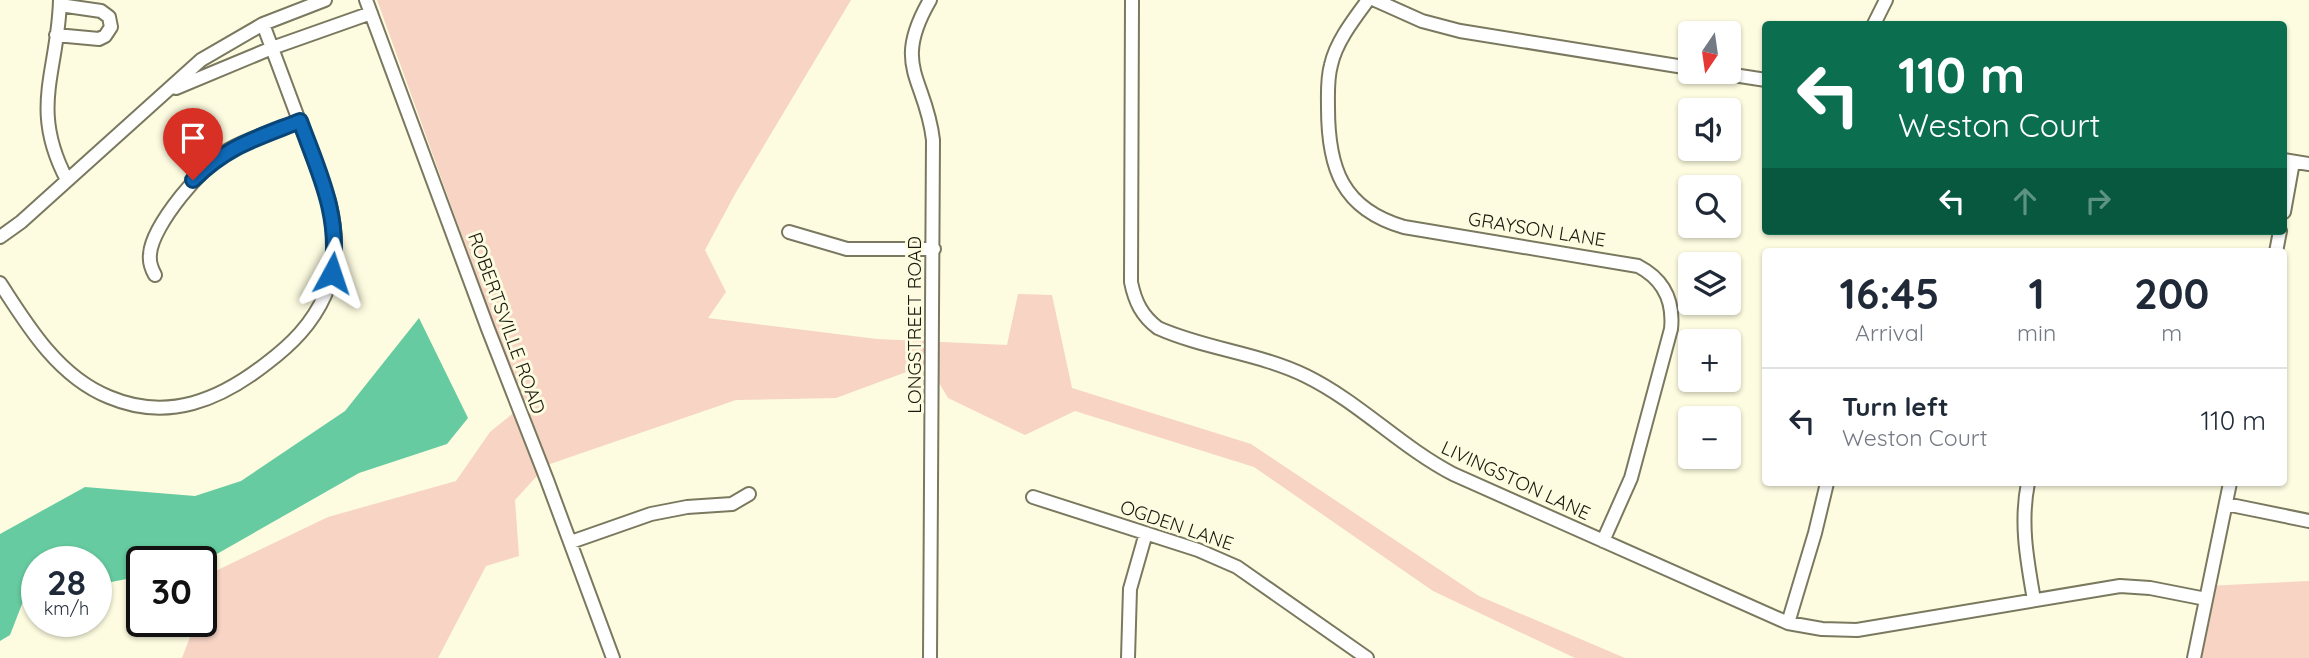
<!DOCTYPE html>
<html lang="en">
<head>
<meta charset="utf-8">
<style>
	:root { --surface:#fff; --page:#f2f2f3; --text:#1f2937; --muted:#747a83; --line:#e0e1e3 }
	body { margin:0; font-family:Quicksand,sans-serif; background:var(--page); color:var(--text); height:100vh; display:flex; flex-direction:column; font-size:26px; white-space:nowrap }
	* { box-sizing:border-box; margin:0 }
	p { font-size:23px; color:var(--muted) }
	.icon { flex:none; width:38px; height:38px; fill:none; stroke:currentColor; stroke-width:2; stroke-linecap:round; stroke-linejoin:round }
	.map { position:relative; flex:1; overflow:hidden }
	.panel { position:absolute; left:1762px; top:248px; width:525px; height:238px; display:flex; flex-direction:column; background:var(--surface); border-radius:7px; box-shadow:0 2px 5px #0004 }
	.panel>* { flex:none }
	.banner { position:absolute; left:1762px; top:21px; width:525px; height:214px; border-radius:7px; box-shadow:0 2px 5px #0004; background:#0b6e4f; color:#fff; overflow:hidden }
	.needle { width:46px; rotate:193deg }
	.fabs { position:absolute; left:1678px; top:21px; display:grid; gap:14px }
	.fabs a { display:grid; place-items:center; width:63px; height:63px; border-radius:7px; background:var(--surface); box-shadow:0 2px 5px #0004; font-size:35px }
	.speed { position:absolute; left:21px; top:546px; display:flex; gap:14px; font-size:35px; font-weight:700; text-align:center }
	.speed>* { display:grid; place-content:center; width:91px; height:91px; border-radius:50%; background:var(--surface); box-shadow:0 2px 5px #0004; line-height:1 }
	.speed small { font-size:18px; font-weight:400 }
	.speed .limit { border:4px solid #111; border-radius:10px; background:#fff; color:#111 }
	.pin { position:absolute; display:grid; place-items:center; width:60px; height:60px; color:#fff; margin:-72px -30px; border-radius:50% 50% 50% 0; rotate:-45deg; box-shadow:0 0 7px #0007 }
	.pin .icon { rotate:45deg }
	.me { position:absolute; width:77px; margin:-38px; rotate:5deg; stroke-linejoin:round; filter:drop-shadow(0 0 5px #0008) }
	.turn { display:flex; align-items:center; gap:24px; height:147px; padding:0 21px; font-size:32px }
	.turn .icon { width:91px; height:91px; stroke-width:2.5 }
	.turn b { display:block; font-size:49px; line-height:60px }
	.lanes { display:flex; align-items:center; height:66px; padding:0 21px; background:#0003; justify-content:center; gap:35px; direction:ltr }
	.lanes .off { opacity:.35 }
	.eta { display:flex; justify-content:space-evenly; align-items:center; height:119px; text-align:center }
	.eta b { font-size:42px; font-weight:700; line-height:49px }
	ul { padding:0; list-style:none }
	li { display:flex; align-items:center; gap:21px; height:105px; padding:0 21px; border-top:2px solid var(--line) }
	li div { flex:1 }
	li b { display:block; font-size:26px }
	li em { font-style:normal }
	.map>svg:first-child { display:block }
	.green { fill:#f7d4c4 }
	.water { fill:#66cba0 }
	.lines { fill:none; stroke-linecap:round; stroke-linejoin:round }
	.minor-casing { stroke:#7a7960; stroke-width:16 }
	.minor { stroke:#fff; stroke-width:12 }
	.route-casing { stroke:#094577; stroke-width:18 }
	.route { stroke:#0e6ab7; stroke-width:12 }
	.labels { text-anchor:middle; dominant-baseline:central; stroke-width:6; stroke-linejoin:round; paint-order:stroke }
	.street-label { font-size:19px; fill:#19190f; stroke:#fdfce0 }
</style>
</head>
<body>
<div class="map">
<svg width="2309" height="658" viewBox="0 0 2309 658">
	<rect width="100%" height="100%" fill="#fdfce0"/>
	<path class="green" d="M377,0h474l-116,194 -30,56 21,42 -18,26 169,21 130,6 11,-51 34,1 20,93 179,56 228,152 146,62h-50l-142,-67 -179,-124 -179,-56 -50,24 -77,-37 -20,-34 -92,34 -100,2 -189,65 -32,35 4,56 -33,10 -48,92h-256l10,-26 -46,-11h55v-43l127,-61 128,-36 34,-49 33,-27z
		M2309,581v77h-119l16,-72z"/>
	<path class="water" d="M419,318l49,100 -21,26 -88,29 -158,90 -59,-1v14l-46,9v-23h-59v35l-13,2 -14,36 -10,6v-107l85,-47 110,9 46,-15 104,-70z"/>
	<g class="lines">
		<defs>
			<path id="minor" d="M60,0c-2,73 -31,108 7,180
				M366,0l122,329 59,151 66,178
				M930,0c-39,67 -4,78 3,140l-3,518
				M1132,0l-1,282c4,20 11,34 27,46 47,21 101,25 148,48 53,26 95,71 147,98l335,149 34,6 35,1 263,-44 30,2 56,11
				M1368,0c-14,19 -32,42 -37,65 -4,14 -3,29 -3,43 0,60 14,101 76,119l234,39c25,13 36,34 33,63l-40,149 -28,63
				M1375,0l47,21 38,10 230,37
				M1874,24l12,-24
				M56,35l43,4 6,-3 6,-9 -2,-10 -8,-6 -41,-6
				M1714,72l52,8
				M176,88l96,-40 99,-35
				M2284,160l25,4
				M2284,212l9,-50
				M789,232l58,17h87
				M0,237l21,-15 180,-162 62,-36 62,-24
				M2276,252l4,-21
				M155,275c-4,-7 -6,-13 -5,-21 2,-29 54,-90 80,-105 22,-12 47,-19 70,-28
				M0,283c28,44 59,94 109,114 59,25 111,3 158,-34 25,-19 45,-39 58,-68 13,-30 12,-63 4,-94l-66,-177
				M2028,483c-8,40 -1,77 6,117
				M1033,497l165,53 39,17 130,91
				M2226,504l83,17
				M571,542l80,-28 36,-7 45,-3 17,-10
				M1788,623l27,-90 12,-50
				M1128,658l2,-69 16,-56
				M2194,658l36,-175"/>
		</defs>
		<use href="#minor" class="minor-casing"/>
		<use href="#minor" class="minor"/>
	</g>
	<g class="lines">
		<defs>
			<path id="route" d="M193,180c34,-34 64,-42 107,-59 19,52 41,95 32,152"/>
		</defs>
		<use href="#route" class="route-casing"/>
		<use href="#route" class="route"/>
	</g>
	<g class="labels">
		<g class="street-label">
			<text transform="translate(1537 229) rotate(9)">GRAYSON LANE</text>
			<text transform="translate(507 323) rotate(70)">ROBERTSVILLE ROAD</text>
			<text transform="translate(914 325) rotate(-90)">LONGSTREET ROAD</text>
			<text transform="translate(1516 480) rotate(25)">LIVINGSTON LANE</text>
			<text transform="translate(1177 525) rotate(19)">OGDEN LANE</text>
		</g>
	</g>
</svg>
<div class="fabs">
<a><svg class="needle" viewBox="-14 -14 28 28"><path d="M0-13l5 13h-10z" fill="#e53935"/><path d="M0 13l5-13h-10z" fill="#747a83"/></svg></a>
<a><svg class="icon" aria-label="sound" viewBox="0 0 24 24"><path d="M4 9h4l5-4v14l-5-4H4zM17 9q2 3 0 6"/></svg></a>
<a><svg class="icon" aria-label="search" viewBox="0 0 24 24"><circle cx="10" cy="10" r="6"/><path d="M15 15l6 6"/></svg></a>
<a><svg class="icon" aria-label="layers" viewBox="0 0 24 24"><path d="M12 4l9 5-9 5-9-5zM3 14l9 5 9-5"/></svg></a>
<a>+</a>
<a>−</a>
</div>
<div class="speed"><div>28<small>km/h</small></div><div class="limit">30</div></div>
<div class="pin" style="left:193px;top:180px;background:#d93025"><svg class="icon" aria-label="arrive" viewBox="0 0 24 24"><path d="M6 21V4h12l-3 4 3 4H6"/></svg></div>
<svg class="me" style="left:332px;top:273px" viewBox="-20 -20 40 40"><path d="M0-17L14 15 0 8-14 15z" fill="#0e6ab7" stroke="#fff" stroke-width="4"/></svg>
<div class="banner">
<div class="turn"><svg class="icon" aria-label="left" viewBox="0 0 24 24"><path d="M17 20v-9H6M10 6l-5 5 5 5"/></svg><div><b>110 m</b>Weston Court</div></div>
<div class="lanes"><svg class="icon" aria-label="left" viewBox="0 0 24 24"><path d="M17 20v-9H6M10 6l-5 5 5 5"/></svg><svg class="icon off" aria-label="ahead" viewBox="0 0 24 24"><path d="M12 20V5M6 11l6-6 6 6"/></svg><svg class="icon off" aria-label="right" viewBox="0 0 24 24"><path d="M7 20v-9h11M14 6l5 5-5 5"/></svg></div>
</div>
<section class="panel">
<div class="eta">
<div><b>16:45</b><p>Arrival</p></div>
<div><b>1</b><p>min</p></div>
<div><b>200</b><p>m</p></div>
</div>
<ul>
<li><svg class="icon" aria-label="left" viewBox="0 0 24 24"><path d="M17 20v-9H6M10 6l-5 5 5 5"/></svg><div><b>Turn left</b><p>Weston Court</p></div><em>110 m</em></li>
</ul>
</section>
</div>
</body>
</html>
